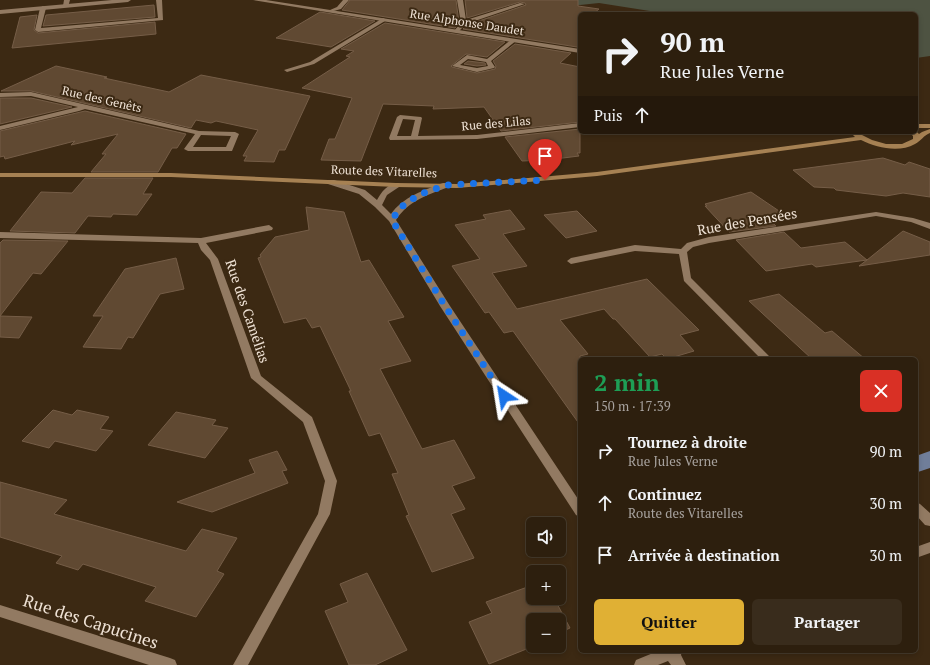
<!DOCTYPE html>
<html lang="fr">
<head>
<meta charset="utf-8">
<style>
	:root { --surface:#2d1f0e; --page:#392c1c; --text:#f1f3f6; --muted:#a7a29e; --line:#483d2e; --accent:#e0b034 }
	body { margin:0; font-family:"PT Serif",serif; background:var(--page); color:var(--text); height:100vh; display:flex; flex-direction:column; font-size:15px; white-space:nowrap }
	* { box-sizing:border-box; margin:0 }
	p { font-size:13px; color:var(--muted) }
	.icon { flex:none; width:22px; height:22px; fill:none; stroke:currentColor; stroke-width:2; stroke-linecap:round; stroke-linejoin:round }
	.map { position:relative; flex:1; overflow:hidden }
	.sheet { position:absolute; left:578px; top:357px; width:340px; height:296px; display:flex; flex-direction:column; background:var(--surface); border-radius:6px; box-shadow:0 2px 6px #0003,0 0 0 1px var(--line) }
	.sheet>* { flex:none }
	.banner { position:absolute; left:578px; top:12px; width:340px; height:122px; border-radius:6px; box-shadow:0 2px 6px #0003,0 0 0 1px var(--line); background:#2d1f0e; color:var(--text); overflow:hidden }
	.controls { position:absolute; left:526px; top:517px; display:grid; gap:8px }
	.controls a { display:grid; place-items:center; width:40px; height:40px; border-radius:6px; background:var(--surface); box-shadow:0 2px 6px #0003,0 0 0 1px var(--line); font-size:20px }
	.pin { position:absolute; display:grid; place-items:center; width:34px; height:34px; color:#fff; margin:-41px -17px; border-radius:50% 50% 50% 0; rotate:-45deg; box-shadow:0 0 4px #0007 }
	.pin .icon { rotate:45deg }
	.me { position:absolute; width:44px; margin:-22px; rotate:327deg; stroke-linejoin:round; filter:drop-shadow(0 0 3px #0008) }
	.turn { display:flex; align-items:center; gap:14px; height:84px; padding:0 16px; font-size:18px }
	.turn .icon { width:52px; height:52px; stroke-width:2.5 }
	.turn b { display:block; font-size:28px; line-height:34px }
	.then { display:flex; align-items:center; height:38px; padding:0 16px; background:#0003; gap:8px; font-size:15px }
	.round { display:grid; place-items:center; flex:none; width:42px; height:42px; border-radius:6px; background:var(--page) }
	.headline { display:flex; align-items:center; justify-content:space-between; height:68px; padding:0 16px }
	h1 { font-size:24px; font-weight:800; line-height:30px; color:#1e9e55 }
	.action { display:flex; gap:8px; margin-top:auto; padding:8px 16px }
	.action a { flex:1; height:46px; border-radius:6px; background:var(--accent); color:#111; font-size:16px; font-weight:800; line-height:46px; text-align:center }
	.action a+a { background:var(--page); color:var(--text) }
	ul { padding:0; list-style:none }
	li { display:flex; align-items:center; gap:12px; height:52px; padding:0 16px }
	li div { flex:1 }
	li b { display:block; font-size:15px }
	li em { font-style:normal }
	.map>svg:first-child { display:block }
	.green { fill:#4e5342 }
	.water { fill:#707e9a }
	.building { fill:#604932; stroke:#755d47 }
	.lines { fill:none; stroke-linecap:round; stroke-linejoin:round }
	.minor { fill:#927a62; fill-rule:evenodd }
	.tertiary { fill:#927a62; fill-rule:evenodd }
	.secondary { fill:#a68153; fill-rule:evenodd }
	.route { stroke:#1a73e8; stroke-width:7; stroke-dasharray:0 12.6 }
	.labels { text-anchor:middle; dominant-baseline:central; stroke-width:4; stroke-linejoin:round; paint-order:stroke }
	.far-street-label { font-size:12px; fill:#efe2d5; stroke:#3c2913 }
	.street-label { font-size:14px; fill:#efe2d5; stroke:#3c2913 }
	.near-street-label { font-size:17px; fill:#efe2d5; stroke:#3c2913 }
</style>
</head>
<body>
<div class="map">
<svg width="930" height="665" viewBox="0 0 930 665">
	<rect width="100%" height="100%" fill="#3c2913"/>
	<path class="green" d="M517,0h413v56l-14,2v-44h-247l-70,-11 -19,2 -51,-2z"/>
	<path class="water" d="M930,451v17l-12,4 -2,-2v-14z"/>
	<path class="building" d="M350,0h106l3,23 -4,5 -113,-18z
		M465,0h113v6l21,3 -6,5h-13v30l-3,3 -114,-18 4,-4 59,-20 -1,-2 -5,-1 -53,16z
		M154,5l1,12 -112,9 3,-11z
		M320,12l55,9 -44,26 -55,-9z
		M37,15l-3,15 4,3 117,-11 1,12 -144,14 8,-31z
		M385,23l120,19 -18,15 -21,-3 -15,12 1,1 25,6 18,-4 1,-3 -3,-5 22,-17 56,9 -11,10 20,4v55l-79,9 -17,-24 -51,2 1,-3 -51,-2 -22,57 -40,-1 8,-21h6l17,-41 -50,-10 48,-31 -4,-1 8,-5 -13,-2z
		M468,61l17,2 1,2 -9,1 -13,-2z
		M56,66l51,11 -3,1 65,14 32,-17 109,21 -25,54h-6l-5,12 -30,-1 3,-5h-4l15,-26 -42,-9 -5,2 -15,-3 -5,8 -160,-37h-30z
		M31,98l41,9 -72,17v-26z
		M85,111l101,23 -9,14h-5l-14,24h-67l15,-18h-4l16,-20 -47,11 4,-4 -70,18 -1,-3 -4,1v-26z
		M580,129v24h-3l2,3 -32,4 -25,1 -17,-24z
		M883,158l22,7 4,-3 21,7v28l-27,-4 -17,3 -50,-6 -2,-2 -20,-1 -21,-17z
		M85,178h68l-10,16h9l-15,21 -24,-1 -2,3 -23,-1 -13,17 -65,-2 31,-39 31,1z
		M751,192l31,21 -16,4 10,9 -47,6 -24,-26h2l-2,-2z
		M306,207l38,5 17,50 8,-2 35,57 -16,4 23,40 -31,8 42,80 32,-9 21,38 -23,8 13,23 -14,5 23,44 -42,14 -26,-56 3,-1 -17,-41 6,-1 -18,-40 -11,3 -20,-45h2l-31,-65 -8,2 -6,-10 -22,5 -26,-65 3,-1 -1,-2 15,-18 34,-7z
		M510,210l15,19 -22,5 24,32 -35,7 25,36 130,-30 52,51 -19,5 14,16 -27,8 -5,-5 -12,3 -35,-38h-2l-9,-10 -44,11 28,34 -8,2v69l-67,-94 -9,2 -15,-21 -4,1 -33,-47 28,-7 -25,-34 31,-6 -3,-4z
		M577,211l20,20 -31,7 -22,-23z
		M903,231l27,11v13l-71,11 8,-6 -51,7 -4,-3 -46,7 -30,-31 48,-8 17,16 44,-6 22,18z
		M3,240l65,1 -27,33 -8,-1 -33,43 32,1 -13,21 -19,-1v-94z
		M176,258l8,31 -24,5 -27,44 -5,-1 -7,12 -38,-2 20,-31h-10l32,-47z
		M779,294l46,39 7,-2 33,28h-53l-63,-58z
		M53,410l19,5 5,-5 32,7 -9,12 13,2 -17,20 -41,-10 -6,7 -27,-7z
		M176,412l40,8 -4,5 16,3 -23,30 -57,-13z
		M277,451l10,19 -5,1 6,12 -76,29 -35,-10 78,-29 -6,-13z
		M0,482l67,18 -13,14 132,37 16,-22 35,9 -20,33 7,3 -28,43 -51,-16 11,-14 -73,-23 -5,6 -22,-7 6,-7 -62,-19z
		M367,573l40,77 -32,15h-26l-24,-54 23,-9 -8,-18z
		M533,585v13h21l16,30 -11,5v-13h-26v23l-6,2 2,3 -40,16 -20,-42 23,-9 -6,-11z"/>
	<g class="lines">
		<path class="minor" d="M64,0h6l-2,7 -5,-1z
			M156,0h6l1,20 -125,12 -3,-2 5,-22 3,-2 3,2 -5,20 117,-10z
			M343,0h6l-8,9 -11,3v-2l7,-3z
			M457,0h6l3,20 54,-17 5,1 -59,20 -9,9 -3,-2 7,-8z
			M383,18l2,1v2l-71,43 -27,8 -3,-2 26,-8z
			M512,39l5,1 -26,21 4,6 -1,1 -17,4 -25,-6 15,-11 20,4zM468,59l18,3 2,4 -11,2 -17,-3z
			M31,92l168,39 36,1 4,2 -7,17h-44l-4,-2 11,-15 -110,-25 -6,2 -79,19v-4l78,-19 -47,-11 -31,1v-4zM201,135l30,1 -5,11h-33z
			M400,115l21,2 1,1 -4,18 59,-1 103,-12v4l-103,12 -87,1 -1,-2 8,-21zM403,119l12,1 -4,16h-14z
			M328,180h6l31,10 12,10c4,-8 12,-18 22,-17v4l-12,8 -5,10 9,9c12,-17 33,-24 52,-31h6v4c-20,7 -41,14 -53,33l54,86 130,196v15l-4,-2 -136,-209 -51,-85 -14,-14 -16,-13 -31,-10z
			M876,212l37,6 17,5v6l-19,-7 -35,-6 -167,27 -16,4 -6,5 4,26 81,81h-11l-77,-78 -5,-27 -44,-3 -64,13 -4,-3 4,-3 64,-13 46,4 6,-6 22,-6z
			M269,225l4,3 -1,2 -66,13 12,16 43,117 51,41 25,64 -7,33 -82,151h-15l85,-151 7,-33 -22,-59 -52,-44 -41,-118 -9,-10 -3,-7 -198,-5v-6l201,6z
			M916,502l4,2 10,9v13l-5,-1 -9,-10z
			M930,542v11l-14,5v-11z
			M0,605l170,53 5,2 2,5h-28l-149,-48z
			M658,651h24l-1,4 5,10h-15l-3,-4 -10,4h-24l2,-5z"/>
		<path class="tertiary" d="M112,0h19l-3,2 -128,12v-4z
			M253,0h13l314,49v4z"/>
		<path class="secondary" d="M916,124h14v4h-14z
			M930,129v4c-6,2 -9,8 -15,11 -16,9 -38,4 -54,-4l-264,36 -140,12 -61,-1 -225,-10h-171v-4h171l225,10 61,1 140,-12 258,-35 -3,-3 4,-2 16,8 14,4h16l11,-5v-3l-4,-4 7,-1 3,3 3,-2z"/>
	</g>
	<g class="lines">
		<path class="route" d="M504,396l-59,-90 -53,-86 8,-12 11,-8 10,-6 25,-9 99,-5"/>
	</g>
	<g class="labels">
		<g class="far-street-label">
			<text transform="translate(467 22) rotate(9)">Rue Alphonse Daudet</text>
			<text transform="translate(102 99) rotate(13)">Rue des Genêts</text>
			<text transform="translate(496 123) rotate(-5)">Rue des Lilas</text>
			<text transform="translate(384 171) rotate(2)">Route des Vitarelles</text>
		</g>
		<g class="street-label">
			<text transform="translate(747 221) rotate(-10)">Rue des Pensées</text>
			<text transform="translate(248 311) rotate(71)">Rue des Camélias</text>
		</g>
		<g class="near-street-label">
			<text transform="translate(91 621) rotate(18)">Rue des Capucines</text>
		</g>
	</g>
</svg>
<div class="controls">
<a><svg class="icon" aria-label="sound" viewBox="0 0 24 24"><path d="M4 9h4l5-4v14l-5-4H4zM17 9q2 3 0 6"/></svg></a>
<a>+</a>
<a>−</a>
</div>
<div class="pin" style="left:545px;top:180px;background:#d93025"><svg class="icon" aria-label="arrive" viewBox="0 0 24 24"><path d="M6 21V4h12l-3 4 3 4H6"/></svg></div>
<svg class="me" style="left:504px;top:396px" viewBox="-20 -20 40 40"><path d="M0-17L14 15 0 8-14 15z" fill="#1a73e8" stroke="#fff" stroke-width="4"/></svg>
<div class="banner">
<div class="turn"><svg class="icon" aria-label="right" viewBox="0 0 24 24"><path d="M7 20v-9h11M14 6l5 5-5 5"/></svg><div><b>90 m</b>Rue Jules Verne</div></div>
<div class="then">Puis<svg class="icon" aria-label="ahead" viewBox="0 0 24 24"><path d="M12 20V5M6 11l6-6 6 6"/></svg></div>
</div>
<section class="sheet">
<div class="headline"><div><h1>2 min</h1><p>150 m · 17:39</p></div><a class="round" style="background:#d93025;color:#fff"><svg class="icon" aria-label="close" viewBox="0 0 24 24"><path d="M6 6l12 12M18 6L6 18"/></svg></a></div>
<ul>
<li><svg class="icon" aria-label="right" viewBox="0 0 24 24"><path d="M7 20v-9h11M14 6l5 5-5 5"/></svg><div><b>Tournez à droite</b><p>Rue Jules Verne</p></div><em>90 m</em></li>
<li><svg class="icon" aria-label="ahead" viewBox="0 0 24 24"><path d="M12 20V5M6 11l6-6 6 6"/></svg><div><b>Continuez</b><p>Route des Vitarelles</p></div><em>30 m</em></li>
<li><svg class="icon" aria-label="arrive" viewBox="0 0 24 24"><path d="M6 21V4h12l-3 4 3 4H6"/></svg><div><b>Arrivée à destination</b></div><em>30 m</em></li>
</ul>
<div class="action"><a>Quitter</a><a>Partager</a></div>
</section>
</div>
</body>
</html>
